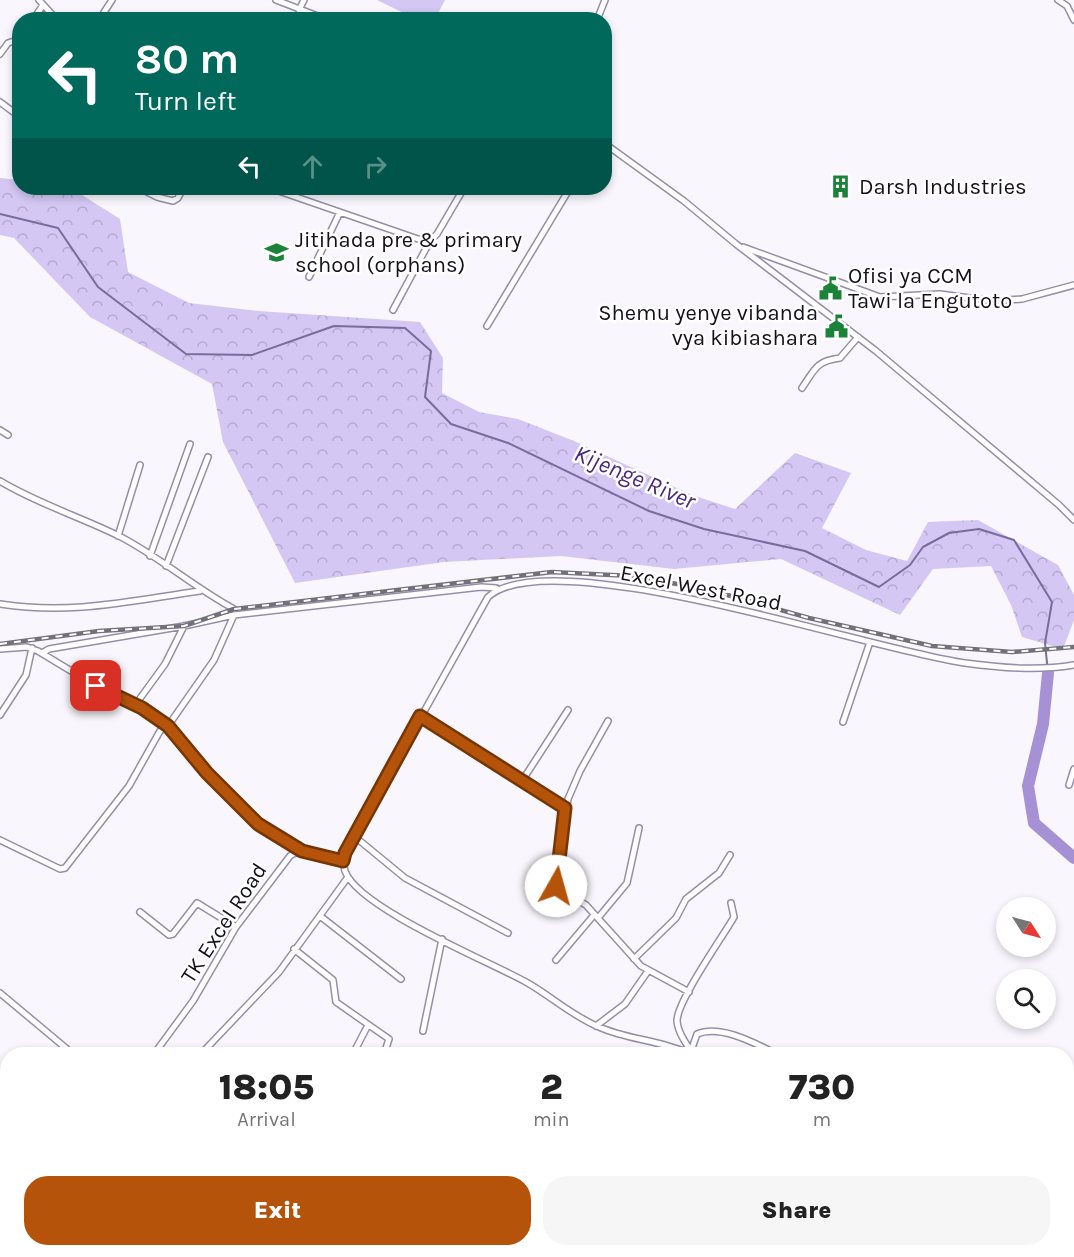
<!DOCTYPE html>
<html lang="en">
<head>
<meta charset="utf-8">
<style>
	:root { --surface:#fff; --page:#f6f6f6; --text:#222; --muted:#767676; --accent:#b45309 }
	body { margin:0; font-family:Karla,sans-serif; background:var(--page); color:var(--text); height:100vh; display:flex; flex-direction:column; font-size:22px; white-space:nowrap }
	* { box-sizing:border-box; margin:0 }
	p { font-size:20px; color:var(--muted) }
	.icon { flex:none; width:33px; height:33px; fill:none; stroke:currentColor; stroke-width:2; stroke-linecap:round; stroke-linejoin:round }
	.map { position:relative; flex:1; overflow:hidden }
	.details { position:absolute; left:0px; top:1047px; width:1074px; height:210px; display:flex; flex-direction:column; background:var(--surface); border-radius:24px 24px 0 0; box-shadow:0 3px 9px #0003 }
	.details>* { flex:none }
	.hud { position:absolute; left:12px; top:12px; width:600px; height:183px; border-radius:24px; box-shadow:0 3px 9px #0003; background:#00695c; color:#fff; overflow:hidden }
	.needle { width:39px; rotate:126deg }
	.buttons { position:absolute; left:996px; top:897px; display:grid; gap:12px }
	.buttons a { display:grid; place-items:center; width:60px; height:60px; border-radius:50%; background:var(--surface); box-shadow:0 3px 9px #0003; font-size:30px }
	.pin { position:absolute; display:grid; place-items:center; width:51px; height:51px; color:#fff; margin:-26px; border-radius:12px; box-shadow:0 3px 9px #0006 }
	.me { position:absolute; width:66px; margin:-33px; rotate:7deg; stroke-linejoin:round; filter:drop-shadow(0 0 4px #0008) }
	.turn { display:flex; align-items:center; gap:21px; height:126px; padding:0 24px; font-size:27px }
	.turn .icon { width:78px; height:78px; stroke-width:2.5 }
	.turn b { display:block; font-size:42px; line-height:51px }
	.lanes { display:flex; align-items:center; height:57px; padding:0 24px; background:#0003; justify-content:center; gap:30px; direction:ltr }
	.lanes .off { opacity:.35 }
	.eta { display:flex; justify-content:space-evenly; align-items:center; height:102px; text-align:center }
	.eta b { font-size:36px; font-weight:800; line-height:42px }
	.action { display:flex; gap:12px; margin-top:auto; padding:12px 24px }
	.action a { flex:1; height:69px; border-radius:24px; background:var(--accent); color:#fff; font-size:24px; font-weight:800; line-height:69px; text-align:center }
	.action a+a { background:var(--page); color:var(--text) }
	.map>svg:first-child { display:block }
	.forest { fill:url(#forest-crowns) }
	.pitch { fill:#d4c7f4 }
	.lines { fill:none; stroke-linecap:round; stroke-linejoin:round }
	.stream { stroke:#7a6b9d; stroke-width:2 }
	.river { stroke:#a691d5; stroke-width:12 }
	.minor-casing { stroke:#968ea9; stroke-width:8 }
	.minor { stroke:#fff; stroke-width:5 }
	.rail-casing { stroke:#727078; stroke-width:4.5 }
	.rail { stroke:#fff; stroke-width:2; stroke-dasharray:7; stroke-linecap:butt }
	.route-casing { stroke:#753606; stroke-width:15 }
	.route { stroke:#b45309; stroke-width:10 }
	.labels { text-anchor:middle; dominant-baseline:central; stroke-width:5; stroke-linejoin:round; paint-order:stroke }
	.poi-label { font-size:22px; fill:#14111b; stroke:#fff; text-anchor:start }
	.street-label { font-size:22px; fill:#14111b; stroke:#fff }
	.water-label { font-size:24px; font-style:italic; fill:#492979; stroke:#fff }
</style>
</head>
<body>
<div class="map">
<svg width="1074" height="1257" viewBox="0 0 1074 1257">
	<defs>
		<pattern id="forest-crowns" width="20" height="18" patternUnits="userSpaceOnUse" patternTransform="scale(1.5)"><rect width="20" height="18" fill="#d4c7f4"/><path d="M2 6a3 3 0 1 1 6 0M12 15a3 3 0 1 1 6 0" fill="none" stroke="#b5aad1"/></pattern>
	</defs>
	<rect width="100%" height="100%" fill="#f9f7fd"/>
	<path class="forest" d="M0,178l19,2 1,8h51l49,31 8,53 61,31 70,8 161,11 23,36 -1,35 37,19 39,7 56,22 118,54 43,14 60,-56 56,20 -29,55 44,22 41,11 21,-39 50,-2 80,45 16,30v25l-11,29 -41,-12 -11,-32 -20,-39 -58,3 -33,46 -119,-56 -107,10 -113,-13 -117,6 -149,21 -72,-141 -11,-58 -122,-67 -76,-79 -14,-3z"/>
	<path class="pitch" d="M377,0h68l-10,19h-19z"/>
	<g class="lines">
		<path class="stream" d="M0,214l58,14 40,59 88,67 66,1 82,-29 71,2 26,23 -6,46 26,27 57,19 141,68 55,18 101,22 74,36 31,-22 13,-18 26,-14 30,-4 35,11 38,62 -7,41 3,30"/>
		<path class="river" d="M1048,673l-5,51 -15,62 6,37 40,35"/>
		<defs>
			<path id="minor" d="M39,0l18,20
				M276,0l52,20
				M1058,0l9,6 7,14
				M299,10l5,-10
				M33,20l10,-15
				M99,20l13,-20
				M597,20l8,-20
				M0,54l8,-11 12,-4
				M0,102l20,15
				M604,143l80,58 52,43 140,107 183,154 15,15
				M139,188l18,9 16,4 5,-3 5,-10
				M270,188l148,51 12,2 7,-7 27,-46
				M743,247l137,50 60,-3 52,7 30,-2 52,-14
				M309,277l31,-65
				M393,310l37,-69
				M487,326l83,-138
				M802,388c13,-19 14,-27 38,-30l18,-21
				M0,430l8,5
				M0,481c38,23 81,36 121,56 40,21 74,51 113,72
				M118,536l22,-71
				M150,556l40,-112
				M166,566l42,-109
				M0,604c72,11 129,-3 200,-13
				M0,649l27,-2 11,4 58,35 56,28 16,12 39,47 47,47 48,31
				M42,653l7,-4 135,-23 50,-11 247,-28 15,1
				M136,704l29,-40 19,-38
				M0,715l26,-40 6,-27
				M420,716l145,92
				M608,721l-28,50 -12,28 -11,89 29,17 55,61 48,26
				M843,722l27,-80
				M522,781l46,-71
				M1069,785l5,-16
				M354,836l51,42 103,55
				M0,840l60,29 5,-1 64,-82 31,-55 8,-5 46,-66 20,-45
				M140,912l29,23 4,-1 24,-31 39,24
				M320,916l81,63
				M598,918l29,-35 12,-55
				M294,949l39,31 3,22 53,37 -5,15
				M634,959l42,-41 10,-19 33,-26 11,-18
				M556,960l38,-45
				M0,993l73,61
				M596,1026l29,-22 23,-33
				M423,1031l19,-92
				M691,1051c-6,-9 -13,-19 -14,-30 0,-20 45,-83 57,-104l-3,-14
				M691,1051l6,-17c24,-10 59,10 80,20
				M154,1054l39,-53 43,-74 54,-71c15,-11 37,1 53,5
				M201,1054l78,-82 69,-95
				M353,1054l15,-29
				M690,1054c-29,-14 -62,-14 -91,-27 -27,-11 -48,-31 -73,-45 -38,-21 -168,-74 -181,-111 -2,-7 -1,-12 0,-18l143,-256c62,-57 389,55 477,66 37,5 73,8 109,2
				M1066,1088l8,2
				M1066,1145l8,-7
				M0,1175l8,3
				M77,1250v7
				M188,1257v-7
				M716,1257v-7
				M768,1257l10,-7
				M925,1257l13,-7"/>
		</defs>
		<use href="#minor" class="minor-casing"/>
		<use href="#minor" class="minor"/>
		<defs>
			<path id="rail" d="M0,644l99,-13 85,-5 50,-17 318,-37 79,4 75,13 103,29 123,28 80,6 62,-5"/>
		</defs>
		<use href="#rail" class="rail-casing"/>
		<use href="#rail" class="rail"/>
	</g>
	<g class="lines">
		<defs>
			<path id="route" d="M96,686l46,22 26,18 39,47 51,51 44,27 41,10 2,-8 75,-137 145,92 -9,78"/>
		</defs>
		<use href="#route" class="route-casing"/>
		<use href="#route" class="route"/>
	</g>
	<defs>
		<symbol id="building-bare" viewBox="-9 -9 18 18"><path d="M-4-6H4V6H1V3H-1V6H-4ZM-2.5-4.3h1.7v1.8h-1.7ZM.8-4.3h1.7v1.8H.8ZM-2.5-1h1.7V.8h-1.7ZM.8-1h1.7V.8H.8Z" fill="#1b8339" stroke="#fff" stroke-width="2.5" paint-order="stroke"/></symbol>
		<symbol id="school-bare" viewBox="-9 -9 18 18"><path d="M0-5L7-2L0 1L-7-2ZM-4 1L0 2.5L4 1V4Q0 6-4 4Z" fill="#1b8339" stroke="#fff" stroke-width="2.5" paint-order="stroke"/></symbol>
		<symbol id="civic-bare" viewBox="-9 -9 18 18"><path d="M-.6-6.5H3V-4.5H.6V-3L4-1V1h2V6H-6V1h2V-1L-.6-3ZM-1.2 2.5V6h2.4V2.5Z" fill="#1b8339" stroke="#fff" stroke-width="2.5" paint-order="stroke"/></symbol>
	</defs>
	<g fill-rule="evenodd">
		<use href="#building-bare" x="824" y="170" width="33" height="33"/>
		<use href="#school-bare" x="260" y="236" width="33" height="33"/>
		<use href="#civic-bare" x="814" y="272" width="33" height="33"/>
		<use href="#civic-bare" x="820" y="310" width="33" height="33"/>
	</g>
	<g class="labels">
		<g class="poi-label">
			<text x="859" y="187">Darsh Industries</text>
			<text x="295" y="240">Jitihada pre &amp; primary<tspan x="295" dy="25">school (orphans)</tspan></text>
			<text x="848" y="276">Ofisi ya CCM<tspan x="848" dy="25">Tawi la Engutoto</tspan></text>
			<text x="818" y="313" text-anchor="end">Shemu yenye vibanda<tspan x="818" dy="25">vya kibiashara</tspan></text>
		</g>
		<g class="street-label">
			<text transform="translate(701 588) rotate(11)">Excel West Road</text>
			<text transform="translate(224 923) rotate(-57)">TK Excel Road</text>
		</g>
		<g class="water-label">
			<text transform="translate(635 477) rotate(23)">Kijenge River</text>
		</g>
	</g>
</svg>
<div class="buttons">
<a><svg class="needle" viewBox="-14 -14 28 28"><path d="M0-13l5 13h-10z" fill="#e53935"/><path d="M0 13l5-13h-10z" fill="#767676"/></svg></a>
<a><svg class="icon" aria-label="search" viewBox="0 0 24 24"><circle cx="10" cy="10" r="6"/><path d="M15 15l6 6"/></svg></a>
</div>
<div class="pin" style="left:96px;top:686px;background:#d93025"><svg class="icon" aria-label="arrive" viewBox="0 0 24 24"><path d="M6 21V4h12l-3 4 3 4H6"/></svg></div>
<svg class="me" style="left:556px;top:886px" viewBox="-20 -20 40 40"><circle r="19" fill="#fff"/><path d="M0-13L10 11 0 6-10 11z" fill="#b45309"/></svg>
<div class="hud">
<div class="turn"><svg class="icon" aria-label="left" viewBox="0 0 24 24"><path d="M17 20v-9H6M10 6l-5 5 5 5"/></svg><div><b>80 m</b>Turn left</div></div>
<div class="lanes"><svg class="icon" aria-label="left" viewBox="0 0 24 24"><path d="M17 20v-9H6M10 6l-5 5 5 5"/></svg><svg class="icon off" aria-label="ahead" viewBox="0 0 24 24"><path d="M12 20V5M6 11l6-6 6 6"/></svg><svg class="icon off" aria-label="right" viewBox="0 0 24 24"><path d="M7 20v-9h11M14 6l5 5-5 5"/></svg></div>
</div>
<section class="details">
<div class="eta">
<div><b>18:05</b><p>Arrival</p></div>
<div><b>2</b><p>min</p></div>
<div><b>730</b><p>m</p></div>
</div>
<div class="action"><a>Exit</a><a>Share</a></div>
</section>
</div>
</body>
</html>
